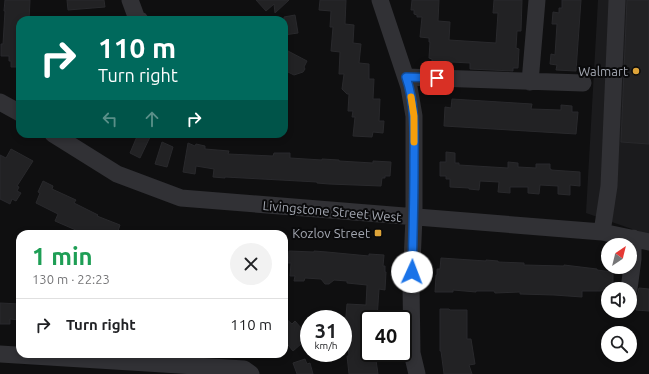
<!DOCTYPE html>
<html lang="en">
<head>
<meta charset="utf-8">
<style>
	:root { --surface:#fff; --page:#f2f2f2; --text:#202124; --muted:#757577; --line:#e0e0e0 }
	body { margin:0; font-family:Ubuntu,sans-serif; background:var(--page); color:var(--text); height:100vh; display:flex; flex-direction:column; font-size:15px; white-space:nowrap }
	* { box-sizing:border-box; margin:0 }
	p { font-size:13px; color:var(--muted) }
	.icon { flex:none; width:22px; height:22px; fill:none; stroke:currentColor; stroke-width:2; stroke-linecap:round; stroke-linejoin:round }
	.map { position:relative; flex:1; overflow:hidden }
	.details { position:absolute; left:16px; top:230px; width:272px; height:128px; display:flex; flex-direction:column; background:var(--surface); border-radius:12px; box-shadow:0 2px 6px #0003 }
	.details>* { flex:none }
	.top-card { position:absolute; left:16px; top:16px; width:272px; height:122px; border-radius:12px; box-shadow:0 2px 6px #0003; background:#00695c; color:#fff; overflow:hidden }
	.needle { width:26px; rotate:35deg }
	.controls { position:absolute; left:601px; top:238px; display:grid; gap:8px }
	.controls a { display:grid; place-items:center; width:36px; height:36px; border-radius:50%; background:var(--surface); box-shadow:0 2px 6px #0003; font-size:20px }
	.speed { position:absolute; left:300px; top:310px; display:flex; gap:8px; font-size:20px; font-weight:700; text-align:center }
	.speed>* { display:grid; place-content:center; width:52px; height:52px; border-radius:50%; background:var(--surface); box-shadow:0 2px 6px #0003; line-height:1 }
	.speed small { font-size:10px; font-weight:400 }
	.speed .limit { border:2px solid #111; border-radius:6px; background:#fff; color:#111 }
	.pin { position:absolute; display:grid; place-items:center; width:34px; height:34px; color:#fff; margin:-17px; border-radius:8px; box-shadow:0 2px 6px #0006 }
	.me { position:absolute; width:44px; margin:-22px; rotate:2deg; stroke-linejoin:round; filter:drop-shadow(0 0 3px #0008) }
	.turn { display:flex; align-items:center; gap:14px; height:84px; padding:0 16px; font-size:18px }
	.turn .icon { width:52px; height:52px; stroke-width:2.5 }
	.turn b { display:block; font-size:28px; line-height:34px }
	.lanes { display:flex; align-items:center; height:38px; padding:0 16px; background:#0003; justify-content:center; gap:20px; direction:ltr }
	.lanes .off { opacity:.35 }
	.round { display:grid; place-items:center; flex:none; width:42px; height:42px; border-radius:21px; background:var(--page) }
	.headline { display:flex; align-items:center; justify-content:space-between; height:68px; padding:0 16px }
	h1 { font-size:24px; font-weight:700; line-height:30px; color:#1e9e55 }
	ul { padding:0; list-style:none }
	li { display:flex; align-items:center; gap:12px; height:52px; padding:0 16px; border-top:1px solid var(--line) }
	li div { flex:1 }
	li b { display:block; font-size:15px }
	li em { font-style:normal }
	.map>svg:first-child { display:block }
	.built { fill:#1b1b1d }
	.building { fill:#222224; stroke:#29292c }
	.lines { fill:none; stroke-linecap:round; stroke-linejoin:round }
	.minor { stroke:#313135; stroke-width:17 }
	.route-casing { stroke:#114b97; stroke-width:10 }
	.route { stroke:#1a73e8; stroke-width:7 }
	.slow { stroke:#f59e0b; stroke-width:7 }
	.poi-dot { fill:#dea439; stroke:#0a0a0b; stroke-width:1.5 }
	.labels { text-anchor:middle; dominant-baseline:central; stroke-width:4; stroke-linejoin:round; paint-order:stroke }
	.poi-label { font-size:13px; fill:#a2a6b0; stroke:#0a0a0b; text-anchor:end }
	.street-label { font-size:13px; fill:#a2a6b0; stroke:#0a0a0b }
</style>
</head>
<body>
<div class="map">
<svg width="649" height="374" viewBox="0 0 649 374">
	<rect width="100%" height="100%" fill="#0f0f10"/>
	<path class="built" d="M598,0h51v235l-63,-22z"/>
	<path class="building" d="M5,0h25l-1,20h-9v47h-9v-6h-2v-5h-8v-12h2l2,-33h-1z
		M67,0h37l1,7 -37,3z
		M256,0h33l-14,13 -1,-9 -8,7z
		M320,0h26l-1,24 9,1 -1,18 8,1 -2,19 10,1v15h5l-1,20h7l-1,22h5l-1,12 -10,-1 -1,5 -19,-1 2,-19h-3l1,-6h-5l1,-17h-2l-5,-5 2,-15h-5l1,-22 -9,-1 2,-24h-3l1,-16 -12,-1z
		M412,0h27l-1,21 12,1 -1,18 47,3 2,-30h-5l1,-13h28l-1,31h-4l-1,17 3,1 -1,19h-5v3l-43,-2v-6l-19,-1v3l-19,-2v-4l-3,-1 1,-16h-1v-4l-9,-1 2,-20h-5v-2l-3,-1v-4h-3z
		M562,0h19l-5,71 -20,-1 1,-5 -7,-1 1,-10 4,1 2,-31h-5l1,-12 6,1v-5h3z
		M627,0h22v144l-28,-2z
		M295,15l3,18 -14,2v-18z
		M288,51l19,10 -3,6 1,2 -2,3 -9,3 -10,-5v-12z
		M452,99l80,5 -1,5 30,1v-5l11,1v6h6l-2,22 -132,-8 1,-19 6,1z
		M138,134h6l6,3 -10,21 -10,-5z
		M162,142l11,5 -6,20 -12,-3z
		M188,143l7,3 1,-2 9,2v3l24,2 -1,3 45,2 1,-3h16v5l32,2v-1l17,1v1l34,2v-2l18,1 -1,14h-5v2h-3l-1,8 -52,-2 -12,-1v-1l-92,-5v1l-12,-1 1,-8 -18,-3 -1,8 -12,-2z
		M11,149l22,12 -16,25 2,1 -2,4 4,2 -5,8 -4,-2 -2,5 -10,-5v-44l6,3z
		M446,152l9,1v10h4v2l49,3v-6l10,1v4l18,1v-4h14v5h1v1l29,2v14l-10,-1v10l-12,-1v-8l-18,-1 -1,9 -11,-1v-6h-18v6l-12,-1 1,-10 -19,-1 -1,9 -10,-1v-1l-19,-1v-8h-4v-3h-6v-14h6z
		M43,181l10,5 -1,3 24,11 -2,3 24,12 -1,1 23,9 -3,9h-32l-30,-13 3,-7 -22,-11 4,-10 -2,-1z
		M289,251l25,1v-1l13,1 42,4v-2l15,1 -1,11h2v6h1l-1,18 -6,-1 -2,30h-8v34h6l3,21h-29l-2,-18h2l-3,-29h-1l2,-23 19,1 1,-20 -20,-2v-2l-13,-1 -5,4h-4l-4,-5 -16,-1 -1,3h-10l1,-5h-5l1,-13h-3z
		M441,258l45,3v-1l12,1v1l26,1v2l40,1v-1l33,4v1l16,2v17h-5v1h-5l-2,1h-19v6l-28,-2 -34,-1v-2l-25,1 -1,-2h-18v1l-23,-2v2h-18l1,-17h1v-6h3z
		M639,288l10,1v22l-13,-1 1,-15z
		M0,303l20,1v16l-10,-1v5h-10z
		M440,309h9l1,1h17v29h4l4,25 -6,1 3,9h-28l-3,-23h-1z
		M284,317l8,7 3,-3 14,16 -16,14 -9,-11z
		M305,359l2,5 3,-1 3,11h-16l-4,-11z"/>
	<g class="lines">
		<path class="minor" d="M130,0l7,19 3,1
			M380,0l29,87 5,29v101l-3,69 1,67 5,21
			M406,77l177,6
			M530,82l7,-82
			M0,102l20,11
			M53,134l64,40 64,24 421,34 47,10
			M602,232l7,-46 8,-186
			M629,289l4,-30v-21
			M0,354l244,15 7,5"/>
	</g>
	<g class="lines">
		<defs>
			<path id="route" d="M412,272c1,-35 2,-71 2,-107 0,-29 2,-59 -8,-88l31,1"/>
		</defs>
		<use href="#route" class="route-casing"/>
		<use href="#route" class="route"/>
		<path class="slow" d="M411,97l3,19v26"/>
	</g>
	<g class="poi-dot">
		<circle cx="636" cy="71" r="4"/>
		<rect x="374" y="229" width="8" height="8" rx="2"/>
	</g>
	<g class="labels">
		<g class="poi-label">
			<text x="628" y="71">Walmart</text>
			<text x="370" y="233">Kozlov Street</text>
		</g>
		<g class="street-label">
			<text transform="translate(332 211) rotate(5)">Livingstone Street West</text>
		</g>
	</g>
</svg>
<div class="controls">
<a><svg class="needle" viewBox="-14 -14 28 28"><path d="M0-13l5 13h-10z" fill="#e53935"/><path d="M0 13l5-13h-10z" fill="#757577"/></svg></a>
<a><svg class="icon" aria-label="sound" viewBox="0 0 24 24"><path d="M4 9h4l5-4v14l-5-4H4zM17 9q2 3 0 6"/></svg></a>
<a><svg class="icon" aria-label="search" viewBox="0 0 24 24"><circle cx="10" cy="10" r="6"/><path d="M15 15l6 6"/></svg></a>
</div>
<div class="speed"><div>31<small>km/h</small></div><div class="limit">40</div></div>
<div class="pin" style="left:437px;top:78px;background:#d93025"><svg class="icon" aria-label="arrive" viewBox="0 0 24 24"><path d="M6 21V4h12l-3 4 3 4H6"/></svg></div>
<svg class="me" style="left:412px;top:272px" viewBox="-20 -20 40 40"><circle r="19" fill="#fff"/><path d="M0-13L10 11 0 6-10 11z" fill="#1a73e8"/></svg>
<div class="top-card">
<div class="turn"><svg class="icon" aria-label="right" viewBox="0 0 24 24"><path d="M7 20v-9h11M14 6l5 5-5 5"/></svg><div><b>110 m</b>Turn right</div></div>
<div class="lanes"><svg class="icon off" aria-label="left" viewBox="0 0 24 24"><path d="M17 20v-9H6M10 6l-5 5 5 5"/></svg><svg class="icon off" aria-label="ahead" viewBox="0 0 24 24"><path d="M12 20V5M6 11l6-6 6 6"/></svg><svg class="icon" aria-label="right" viewBox="0 0 24 24"><path d="M7 20v-9h11M14 6l5 5-5 5"/></svg></div>
</div>
<section class="details">
<div class="headline"><div><h1>1 min</h1><p>130 m · 22:23</p></div><a class="round"><svg class="icon" aria-label="close" viewBox="0 0 24 24"><path d="M6 6l12 12M18 6L6 18"/></svg></a></div>
<ul>
<li><svg class="icon" aria-label="right" viewBox="0 0 24 24"><path d="M7 20v-9h11M14 6l5 5-5 5"/></svg><div><b>Turn right</b></div><em>110 m</em></li>
</ul>
</section>
</div>
</body>
</html>
